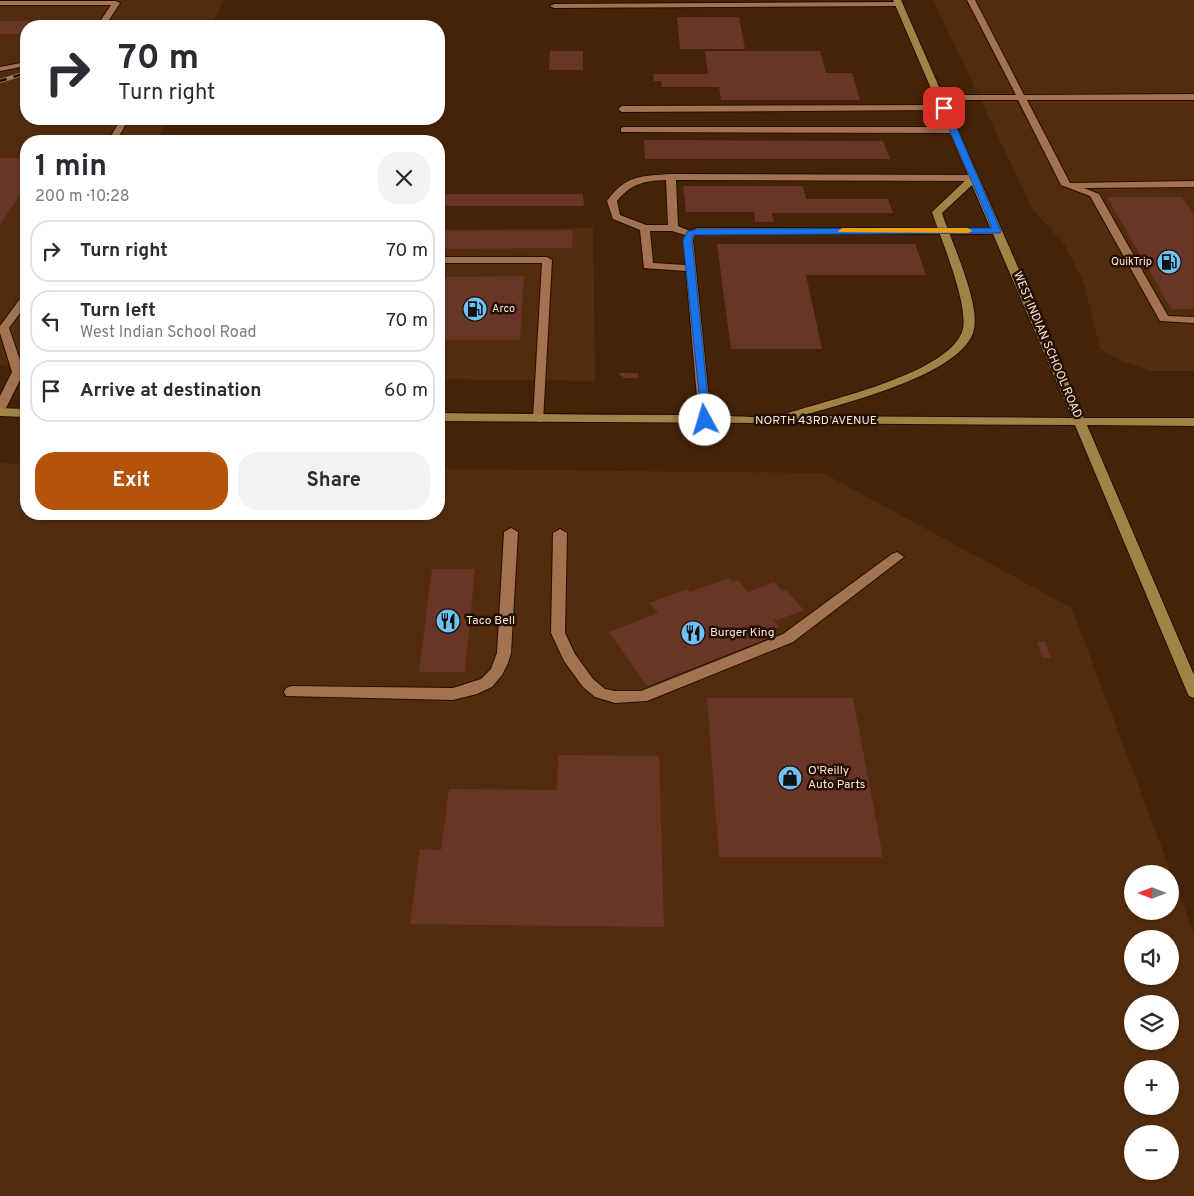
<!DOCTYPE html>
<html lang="en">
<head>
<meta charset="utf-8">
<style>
	:root { --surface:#fff; --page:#f2f2f3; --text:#2b2b33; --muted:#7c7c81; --line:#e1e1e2; --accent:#b45309 }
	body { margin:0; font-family:Overpass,sans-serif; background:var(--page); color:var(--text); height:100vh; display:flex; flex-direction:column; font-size:19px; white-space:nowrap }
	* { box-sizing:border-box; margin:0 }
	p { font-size:16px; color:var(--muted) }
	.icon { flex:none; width:28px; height:28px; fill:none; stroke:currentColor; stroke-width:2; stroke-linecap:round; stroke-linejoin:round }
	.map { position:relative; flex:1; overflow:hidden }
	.sheet { position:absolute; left:20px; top:135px; width:425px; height:385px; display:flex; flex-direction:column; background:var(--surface); border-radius:20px; box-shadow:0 1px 4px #0004 }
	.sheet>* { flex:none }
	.top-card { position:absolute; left:20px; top:20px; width:425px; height:105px; border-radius:20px; box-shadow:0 1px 4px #0004; background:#fff; color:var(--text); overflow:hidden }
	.needle { width:32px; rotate:270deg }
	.buttons { position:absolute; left:1124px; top:865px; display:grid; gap:10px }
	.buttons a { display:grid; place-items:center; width:55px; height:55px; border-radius:50%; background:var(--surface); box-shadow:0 1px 4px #0004; font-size:25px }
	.pin { position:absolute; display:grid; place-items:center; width:42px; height:42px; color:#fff; margin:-21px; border-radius:10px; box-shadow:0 2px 8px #0006 }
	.me { position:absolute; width:55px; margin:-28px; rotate:354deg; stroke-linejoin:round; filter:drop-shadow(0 0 4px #0008) }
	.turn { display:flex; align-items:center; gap:18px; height:105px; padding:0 15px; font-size:22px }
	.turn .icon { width:65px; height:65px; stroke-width:2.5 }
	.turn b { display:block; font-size:35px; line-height:42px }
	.round { display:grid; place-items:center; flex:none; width:52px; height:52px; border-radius:20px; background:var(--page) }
	.headline { display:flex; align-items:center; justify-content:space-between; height:85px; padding:0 15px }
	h1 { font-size:30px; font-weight:700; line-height:38px }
	.primary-button { display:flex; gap:10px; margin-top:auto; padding:10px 15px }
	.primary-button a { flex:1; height:58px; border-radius:20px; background:var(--accent); color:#fff; font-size:20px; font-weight:700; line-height:58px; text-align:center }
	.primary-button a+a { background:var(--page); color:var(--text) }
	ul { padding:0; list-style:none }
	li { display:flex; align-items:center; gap:15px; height:62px; margin:0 10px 8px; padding:0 5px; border:2px solid var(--line); border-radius:20px }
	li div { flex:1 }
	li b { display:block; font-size:19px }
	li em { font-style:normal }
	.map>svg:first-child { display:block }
	.built { fill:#522c0d; fill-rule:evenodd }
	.building { fill:#693527 }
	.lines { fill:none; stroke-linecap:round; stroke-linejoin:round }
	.service-casing { stroke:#250e00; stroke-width:2 }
	.secondary-casing { stroke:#250e00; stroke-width:2 }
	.service { fill:#a37250; fill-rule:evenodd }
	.secondary { fill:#a18347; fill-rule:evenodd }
	.rail-casing { stroke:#997d68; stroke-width:4 }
	.rail { stroke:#221003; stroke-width:2.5; stroke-dasharray:7; stroke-linecap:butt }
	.route { fill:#1a73e8; stroke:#114b97 }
	.slow { fill:#f59e0b }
	.labels { text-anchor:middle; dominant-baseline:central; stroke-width:5; stroke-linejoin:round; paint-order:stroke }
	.far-poi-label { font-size:11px; fill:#fbe5d6; stroke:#221003; text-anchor:end }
	.street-label { font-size:12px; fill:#fbe5d6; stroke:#221003 }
	.poi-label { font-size:12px; fill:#fbe5d6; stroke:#221003; text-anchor:start }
</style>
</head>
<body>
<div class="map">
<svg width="1194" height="1196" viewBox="0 0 1194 1196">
	<rect width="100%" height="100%" fill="#442309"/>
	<path class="built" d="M0,0h224l-13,26h-185v93h142l-11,22h-131v224h-26z
		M933,0h261v371h-42l-29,-9 -23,-13 -16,-66 -19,-38 -32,-35z
		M593,228l2,153 -156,-2v-150z
		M0,463l26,1v50h413v-45l384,4 249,135 122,326v262h-1194zM1132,874h38v37h-38zM1132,939h38v37h-38zM1132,1004h38v37h-38zM1132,1069h38v37h-38zM1132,1134h38v37h-38z"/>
	<path class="building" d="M677,17h62l6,32h-65z
		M0,21h81l-3,5h-52v8h-26z
		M550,51h33v19h-34z
		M705,51h115l6,22h26l8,27h-139l-2,-13h-57l-1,-6h-7l-1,-7h55z
		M644,140l239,1 7,18h-245z
		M0,158h26v27l-26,40z
		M683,186h120l3,13h82l5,14h-121l2,9h-19l-1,-10h-68z
		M439,194h144l1,12h-145z
		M1107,197h75l12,18v94h-23z
		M573,230l-1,18 -133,1v-18z
		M717,244h198l11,31h-120l16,74h-91z
		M524,276l-4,64h-81v-63z
		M619,373h19l1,5h-15z
		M432,569h43l-10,103h-46z
		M729,578l4,4 5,-2 10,12 26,-10 8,9 4,-1 18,20 -26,10 -6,-1 7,8 -6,3 4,5 -130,51 -38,-54 49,-19 -9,-10 38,-14 3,3z
		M1037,642h8l6,16h-8z
		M707,698h146l30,159h-164z
		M558,755l101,1 5,171 -254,-3 10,-75 21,1 8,-61 108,1z"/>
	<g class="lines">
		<defs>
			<path id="service" d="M967,0h8l49,95 170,-1v6h-167l43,83 124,-2v6l-110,1 15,6 69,122 26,1v6l-34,-2 -70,-125 -29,-11 -43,-85h-81l-1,-2 4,-3h76z
				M0,1h116l4,2 -15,23h-8l14,-21h-111z
				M899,2l4,2 -1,2 -348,2 -4,-2 4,-2z
				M26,62v4l-26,5v-4z
				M944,105l4,3 -1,2 -325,2 -4,-3 4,-3z
				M121,119h8l-13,22h-8z
				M624,127h329l4,3 -4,3 -332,-1v-4z
				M671,174l303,1 5,3 -5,3 -298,-1 2,46 12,5 7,-3h300l5,3 -5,3h-299l-4,2 -1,4 18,180 -6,4 -6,-4 -13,-149 -42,-3 -4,-38 -27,-11 -6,-18c19,-26 34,-25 64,-27zM666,180l2,45h-22l-26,-10 -3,-14c15,-18 27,-20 49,-21zM650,231h22l13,4v30l-32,-2z
				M439,257h108l5,3 -9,161 -4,1 -6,-4 9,-155h-103z
				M26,295v10l-17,23 15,44 -18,36 -6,4v-16l12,-24 -12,-39v-7l22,-30z
				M511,528l7,4 -7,121 -3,10 -6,12 -10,12 -15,7 -24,6 -167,-4 -2,-4 2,-4 5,-2 162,2 28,-9 10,-10 6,-16 7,-121z
				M560,529l7,4 -2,100 10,21 18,25 12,10 10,2h26l142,-57 109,-80 5,-2 7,5 -111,85 -146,59 -32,2 -20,-6 -12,-10 -19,-26 -13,-28 2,-100z"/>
			<path id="secondary" d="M893,0h8l183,418h110v8l-107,-1 107,250v23l-5,-2 -2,-4 -112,-267 -636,-4v-8c88,1 176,2 264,2 14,0 66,4 76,1 42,-15 166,-40 183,-84 9,-23 -22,-95 -30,-120l37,-35zM972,185l100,233 -272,-2c39,-11 166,-42 174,-87 6,-27 -23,-88 -32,-116z
				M0,408l26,1v8l-26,-1z"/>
		</defs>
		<use href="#service" class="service-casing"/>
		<use href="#secondary" class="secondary-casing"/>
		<use href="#service" class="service"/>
		<use href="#secondary" class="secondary"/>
		<defs>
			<path id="rail" d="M0,81l26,-8"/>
		</defs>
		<use href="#rail" class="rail-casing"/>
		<use href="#rail" class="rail"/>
	</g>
	<path class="route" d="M944,106l4,2 53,123 -1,2 -307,2 -1,5 18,180 -8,2 -19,-182 4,-8 10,-3 295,-1 -52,-120z"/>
	<path class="slow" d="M842,228h126l4,3 -4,2 -129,-1 -1,-1z"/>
	<defs>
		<symbol id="fuel-disc" viewBox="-11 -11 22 22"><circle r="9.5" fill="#6dc2f3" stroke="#221003"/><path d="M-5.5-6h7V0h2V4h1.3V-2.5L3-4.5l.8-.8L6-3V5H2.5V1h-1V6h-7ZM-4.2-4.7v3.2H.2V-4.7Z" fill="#111"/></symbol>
		<symbol id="restaurant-disc" viewBox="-11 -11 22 22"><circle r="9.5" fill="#6dc2f3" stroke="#221003"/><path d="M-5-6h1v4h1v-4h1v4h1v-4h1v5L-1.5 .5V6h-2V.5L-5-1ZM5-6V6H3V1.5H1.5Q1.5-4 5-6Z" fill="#111"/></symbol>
		<symbol id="shop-disc" viewBox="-11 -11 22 22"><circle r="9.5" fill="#6dc2f3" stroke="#221003"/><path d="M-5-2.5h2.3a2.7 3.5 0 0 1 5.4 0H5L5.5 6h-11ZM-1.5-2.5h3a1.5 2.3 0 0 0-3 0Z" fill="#111"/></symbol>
	</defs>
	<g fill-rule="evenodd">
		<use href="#fuel-disc" x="1155" y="248" width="28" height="28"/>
		<use href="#fuel-disc" x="461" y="295" width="28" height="28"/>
		<use href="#restaurant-disc" x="434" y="607" width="28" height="28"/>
		<use href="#restaurant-disc" x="679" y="619" width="28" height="28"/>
		<use href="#shop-disc" x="776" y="764" width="28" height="28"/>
	</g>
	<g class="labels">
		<g class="far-poi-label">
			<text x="1152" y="262">QuikTrip</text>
			<text x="492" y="309" text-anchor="start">Arco</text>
		</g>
		<g class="street-label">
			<text transform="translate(1047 345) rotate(67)">WEST INDIAN SCHOOL ROAD</text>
			<text x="816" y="421">NORTH 43RD AVENUE</text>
		</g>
		<g class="poi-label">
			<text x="466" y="621">Taco Bell</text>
			<text x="710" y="633">Burger King</text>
			<text x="808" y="771">O'Reilly<tspan x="808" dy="14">Auto Parts</tspan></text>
		</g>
	</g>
</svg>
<div class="buttons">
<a><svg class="needle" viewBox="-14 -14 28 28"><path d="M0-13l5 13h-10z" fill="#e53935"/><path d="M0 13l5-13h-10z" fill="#7c7c81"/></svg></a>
<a><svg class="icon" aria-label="sound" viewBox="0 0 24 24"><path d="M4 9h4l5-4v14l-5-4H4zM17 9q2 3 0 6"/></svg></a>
<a><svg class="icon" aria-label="layers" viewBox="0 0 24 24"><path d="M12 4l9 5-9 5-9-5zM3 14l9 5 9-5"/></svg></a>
<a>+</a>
<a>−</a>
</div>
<div class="pin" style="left:944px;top:108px;background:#d93025"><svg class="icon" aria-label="arrive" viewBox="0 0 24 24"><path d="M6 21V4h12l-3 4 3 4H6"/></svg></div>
<svg class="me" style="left:705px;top:420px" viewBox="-20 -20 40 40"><circle r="19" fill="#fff"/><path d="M0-13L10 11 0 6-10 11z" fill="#1a73e8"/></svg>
<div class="top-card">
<div class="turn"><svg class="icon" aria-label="right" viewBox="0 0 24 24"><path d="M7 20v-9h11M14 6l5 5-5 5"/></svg><div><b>70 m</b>Turn right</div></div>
</div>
<section class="sheet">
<div class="headline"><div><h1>1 min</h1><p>200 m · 10:28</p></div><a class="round"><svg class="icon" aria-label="close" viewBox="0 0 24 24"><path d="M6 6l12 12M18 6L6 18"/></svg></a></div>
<ul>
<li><svg class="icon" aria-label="right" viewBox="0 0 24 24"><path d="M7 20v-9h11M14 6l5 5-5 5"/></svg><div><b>Turn right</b></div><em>70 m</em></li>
<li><svg class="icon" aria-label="left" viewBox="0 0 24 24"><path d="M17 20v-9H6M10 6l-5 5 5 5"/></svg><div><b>Turn left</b><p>West Indian School Road</p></div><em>70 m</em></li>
<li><svg class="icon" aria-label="arrive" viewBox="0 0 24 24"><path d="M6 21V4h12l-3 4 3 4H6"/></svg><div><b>Arrive at destination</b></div><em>60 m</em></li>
</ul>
<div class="primary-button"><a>Exit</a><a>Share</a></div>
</section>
</div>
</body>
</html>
